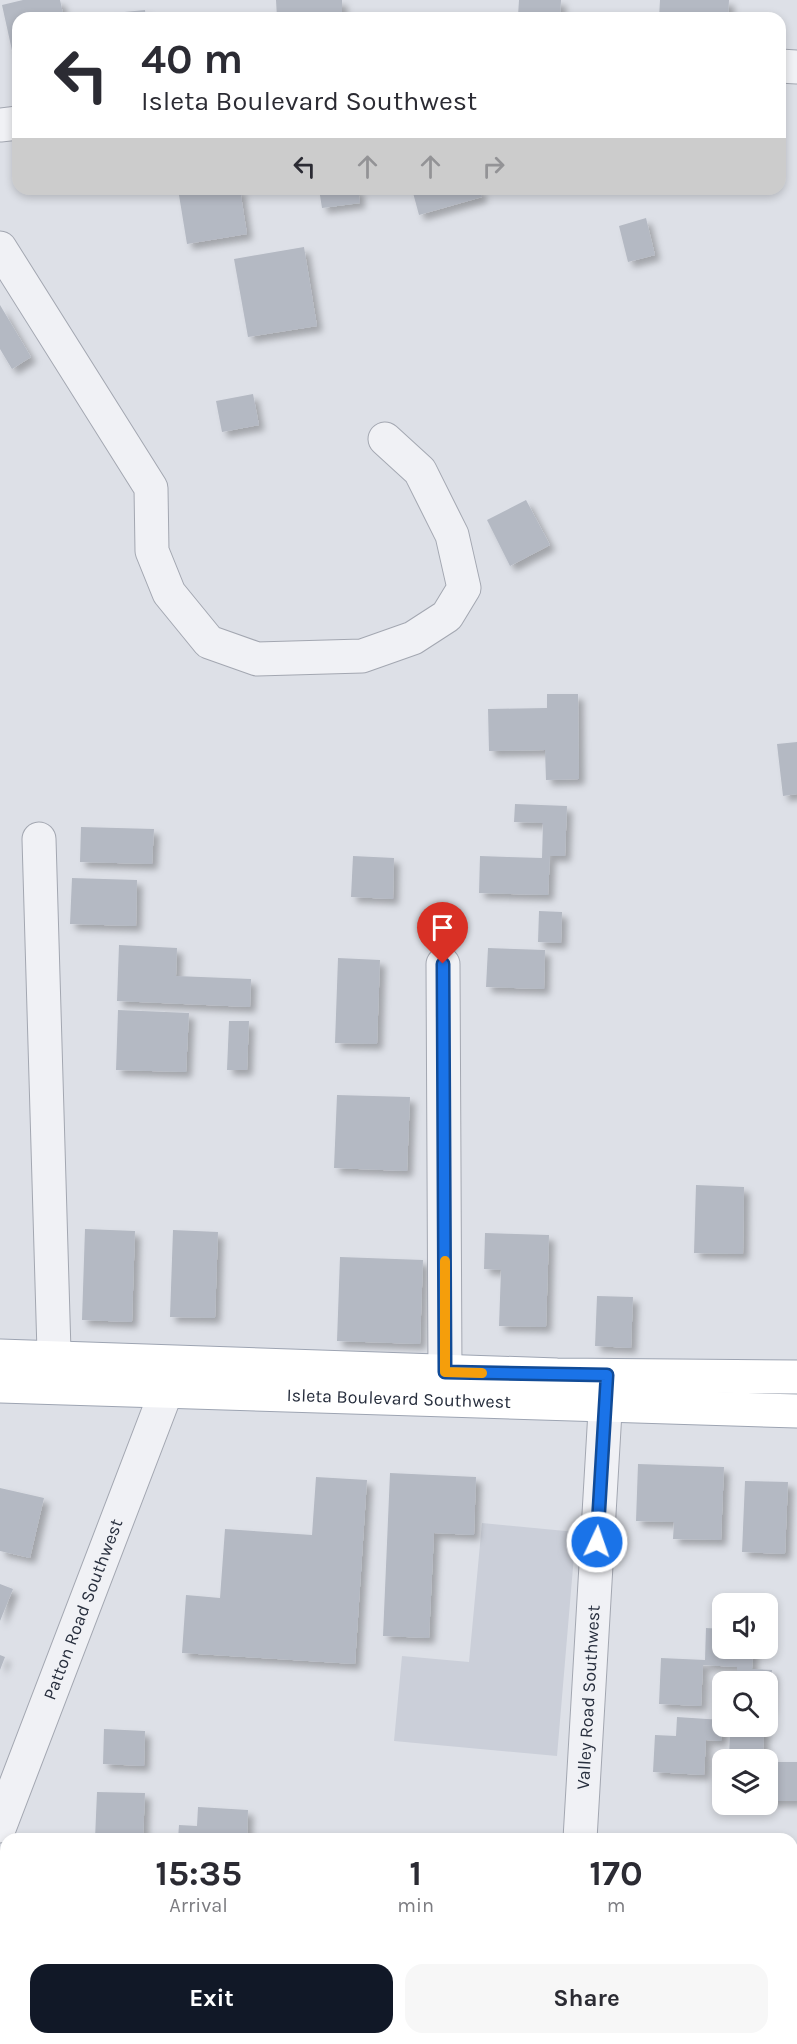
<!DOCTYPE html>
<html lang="en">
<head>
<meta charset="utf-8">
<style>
	:root { --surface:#fff; --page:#f7f7f7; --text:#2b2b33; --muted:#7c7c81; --accent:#111827 }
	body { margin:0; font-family:Karla,sans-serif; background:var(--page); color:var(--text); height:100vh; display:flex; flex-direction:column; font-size:22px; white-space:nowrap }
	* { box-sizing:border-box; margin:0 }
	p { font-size:20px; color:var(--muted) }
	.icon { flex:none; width:33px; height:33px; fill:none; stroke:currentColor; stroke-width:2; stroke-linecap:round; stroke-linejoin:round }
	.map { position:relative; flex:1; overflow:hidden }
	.panel { position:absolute; left:0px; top:1833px; width:798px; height:212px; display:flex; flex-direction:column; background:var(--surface); border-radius:18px 18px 0 0; box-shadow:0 3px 9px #0003 }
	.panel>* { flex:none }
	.banner { position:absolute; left:12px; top:12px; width:774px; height:183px; border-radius:18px; box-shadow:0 3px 9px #0003; background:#fff; color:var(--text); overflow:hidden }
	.buttons { position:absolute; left:712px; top:1593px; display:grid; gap:12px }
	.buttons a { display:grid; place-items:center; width:66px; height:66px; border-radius:12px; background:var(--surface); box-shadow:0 3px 9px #0003; font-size:30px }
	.pin { position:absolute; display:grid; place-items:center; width:51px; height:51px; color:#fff; margin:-62px -26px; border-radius:50% 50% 50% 0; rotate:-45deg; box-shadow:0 0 6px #0007 }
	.pin .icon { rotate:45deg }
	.me { position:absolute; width:66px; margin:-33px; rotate:3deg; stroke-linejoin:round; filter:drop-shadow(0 0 4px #0008) }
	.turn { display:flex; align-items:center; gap:21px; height:126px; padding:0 30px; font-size:27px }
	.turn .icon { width:78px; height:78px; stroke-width:2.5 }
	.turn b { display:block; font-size:42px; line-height:51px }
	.lanes { display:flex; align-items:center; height:57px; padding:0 30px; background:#0003; justify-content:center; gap:30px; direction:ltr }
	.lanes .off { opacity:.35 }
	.eta { display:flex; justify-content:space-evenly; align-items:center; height:102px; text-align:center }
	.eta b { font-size:36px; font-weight:700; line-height:42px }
	.button { display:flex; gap:12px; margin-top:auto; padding:12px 30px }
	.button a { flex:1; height:69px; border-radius:18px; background:var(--accent); color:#fff; font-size:24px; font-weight:700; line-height:69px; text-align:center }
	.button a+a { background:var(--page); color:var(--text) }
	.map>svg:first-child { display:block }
	.built { fill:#cbcfd9 }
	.building { fill:#b4b9c3; filter:url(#shadow) }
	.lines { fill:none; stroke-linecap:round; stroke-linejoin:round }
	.minor-casing { stroke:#a3a7b1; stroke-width:35 }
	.major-casing { stroke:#9da4b2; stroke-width:35 }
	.minor { stroke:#f0f1f5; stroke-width:33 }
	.major { stroke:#fff; stroke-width:33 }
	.route-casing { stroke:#114b97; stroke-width:15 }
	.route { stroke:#1a73e8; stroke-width:10 }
	.slow { stroke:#f59e0b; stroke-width:10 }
	.labels { text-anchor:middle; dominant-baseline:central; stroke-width:4.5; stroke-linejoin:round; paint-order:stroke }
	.street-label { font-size:18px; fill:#272e3d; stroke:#eceff4 }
</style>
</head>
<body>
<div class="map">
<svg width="797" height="2044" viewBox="0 0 797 2044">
	<defs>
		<filter id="shadow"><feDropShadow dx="5.5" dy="5.5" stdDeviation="3" flood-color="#0004"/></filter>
	</defs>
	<rect width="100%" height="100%" fill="#dde0e7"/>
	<path class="built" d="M482,1523l94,9 -19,224 -163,-15 8,-85 67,6z"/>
	<path class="building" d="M23,0h37l4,18h-46l-1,55 -15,-68z
		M276,0h66v18h-65z
		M519,0h42l-1,18 -42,-2z
		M660,0h69l-1,18h-69z
		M145,10l1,8h-63v-2z
		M178,189h62l7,45 -60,10z
		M319,189h39l2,14 -38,5z
		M412,189h68l2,8 -63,18z
		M646,218l9,37 -27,7 -9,-36z
		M304,247l13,79 -69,11 -14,-78z
		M0,305l31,52 -19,12 -12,-20z
		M253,394l6,31 -37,7 -6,-31z
		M526,500l24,45 -40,21 -23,-46z
		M547,694h31l1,85 -33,1 -1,-30 -56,1 -1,-42 59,-1z
		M797,742v52l-14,2 -6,-52z
		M515,804l52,2 -2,50h-15l-2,39 -69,-2 1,-37 62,2 1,-35 -29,-1z
		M81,827l73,2 -2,35 -72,-2z
		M353,856l41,2 -1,41 -42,-2z
		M72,878l65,2 -1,46 -66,-2z
		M539,911l23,1 -1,31 -23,-1z
		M119,945l58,3 -1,28 75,3 -1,28 -133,-6z
		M488,948l57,2 -1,39 -58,-2z
		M338,958l42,2 -3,84 -42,-1z
		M118,1010l71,3 -3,59 -70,-2z
		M229,1021h20l-2,49h-20z
		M337,1095l73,2 -3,74 -73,-3z
		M696,1185l48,2 -1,67 -49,-1z
		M85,1229l50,2 -3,91 -50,-2z
		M173,1230l45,2 -3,86 -45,-1z
		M485,1233l64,2 -3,92 -47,-1 2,-56 -17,-1z
		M340,1257l83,3 -3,84 -83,-3z
		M597,1296l36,1 -2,51 -36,-2z
		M638,1464l86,3 -3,73 -48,-1 1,-17 -38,-1z
		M390,1473l86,4 -2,58 -40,-2 -5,105 -46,-2z
		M316,1477l51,3 -12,184 -173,-11 4,-58 34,3 5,-69 87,6z
		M745,1481l43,1 -3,72 -43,-2z
		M0,1488l44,10 -14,60 -30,-7z
		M0,1584l13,5 -13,32z
		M706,1628l17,1v19h30l-1,21 20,1 -2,39h-2v-27h-31v-15l-34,-2 -2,41 -42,-2 2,-46 44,2z
		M0,1655l5,2 -5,13z
		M677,1717l45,3 -1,21 -15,-1 -2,35 -51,-3 2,-37 21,1z
		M730,1726h34l-1,34h-34z
		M104,1729l41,2 -1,35 -41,-2z
		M768,1762h29v39h-29z
		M97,1792l48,1 -2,46h-48z
		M198,1807l50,3 -1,29h-69l1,-14 18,1z
		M0,1992h6v46h18v6h-24z
		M188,2038h74v6h-75z
		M345,2038h49l-1,6h-48z
		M451,2038h34v4l-34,-2z
		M637,2038h56v6h-56z"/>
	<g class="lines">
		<defs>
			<g id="minor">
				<path d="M780,66l17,1"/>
				<path d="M0,125l18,-2"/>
				<path d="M0,248l151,240 1,63 17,42 40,49 48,17 105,-3 51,-18 34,-22 17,-28 -12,-53 -32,-64 -35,-32"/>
				<path d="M39,839l16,547"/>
				<path d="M443,964l2,408"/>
				<path id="s1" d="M0,1826l166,-434"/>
				<path id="s2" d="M580,1839l27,-462"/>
				<path d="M0,1947l6,1"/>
				<path d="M568,2044l1,-6"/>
			</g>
			<g id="major">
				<path d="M0,1356l557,19 240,2"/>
				<path id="s3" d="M0,1386l797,25"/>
			</g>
		</defs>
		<use href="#minor" class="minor-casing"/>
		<use href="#major" class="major-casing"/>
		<use href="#minor" class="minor"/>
		<use href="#major" class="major"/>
	</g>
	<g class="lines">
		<defs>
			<path id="route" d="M443,964l2,408 162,3 -10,167"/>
		</defs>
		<use href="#route" class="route-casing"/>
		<use href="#route" class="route"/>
		<path class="slow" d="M445,1261v111l37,1"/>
	</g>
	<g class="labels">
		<g class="street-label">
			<text stroke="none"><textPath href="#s3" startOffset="399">Isleta Boulevard Southwest</textPath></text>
			<text stroke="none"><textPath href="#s1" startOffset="232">Patton Road Southwest</textPath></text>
			<text stroke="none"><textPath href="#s2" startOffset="142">Valley Road Southwest</textPath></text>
		</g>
	</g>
</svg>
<div class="buttons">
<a><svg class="icon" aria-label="sound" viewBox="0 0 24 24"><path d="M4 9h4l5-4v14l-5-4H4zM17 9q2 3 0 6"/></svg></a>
<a><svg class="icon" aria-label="search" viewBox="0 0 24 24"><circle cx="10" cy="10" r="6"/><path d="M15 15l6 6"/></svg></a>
<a><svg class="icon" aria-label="layers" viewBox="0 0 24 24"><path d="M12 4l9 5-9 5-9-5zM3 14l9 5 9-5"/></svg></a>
</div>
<div class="pin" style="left:443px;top:964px;background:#d93025"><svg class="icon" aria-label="arrive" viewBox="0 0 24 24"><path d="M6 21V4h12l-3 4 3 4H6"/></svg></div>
<svg class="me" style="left:597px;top:1542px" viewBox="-20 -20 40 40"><circle r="17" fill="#1a73e8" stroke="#fff" stroke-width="3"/><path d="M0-11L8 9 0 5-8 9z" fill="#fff"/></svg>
<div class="banner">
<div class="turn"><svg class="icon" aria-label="left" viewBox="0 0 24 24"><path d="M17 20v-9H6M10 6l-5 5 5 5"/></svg><div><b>40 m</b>Isleta Boulevard Southwest</div></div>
<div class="lanes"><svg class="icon" aria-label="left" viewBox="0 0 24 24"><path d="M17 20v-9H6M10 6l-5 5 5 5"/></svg><svg class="icon off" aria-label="ahead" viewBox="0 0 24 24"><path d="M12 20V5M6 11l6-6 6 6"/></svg><svg class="icon off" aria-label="ahead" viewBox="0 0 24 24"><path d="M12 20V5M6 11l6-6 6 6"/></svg><svg class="icon off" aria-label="right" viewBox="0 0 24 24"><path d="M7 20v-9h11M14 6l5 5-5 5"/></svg></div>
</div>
<section class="panel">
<div class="eta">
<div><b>15:35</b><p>Arrival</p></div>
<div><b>1</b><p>min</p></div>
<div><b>170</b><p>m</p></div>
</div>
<div class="button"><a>Exit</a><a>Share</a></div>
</section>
</div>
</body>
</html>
